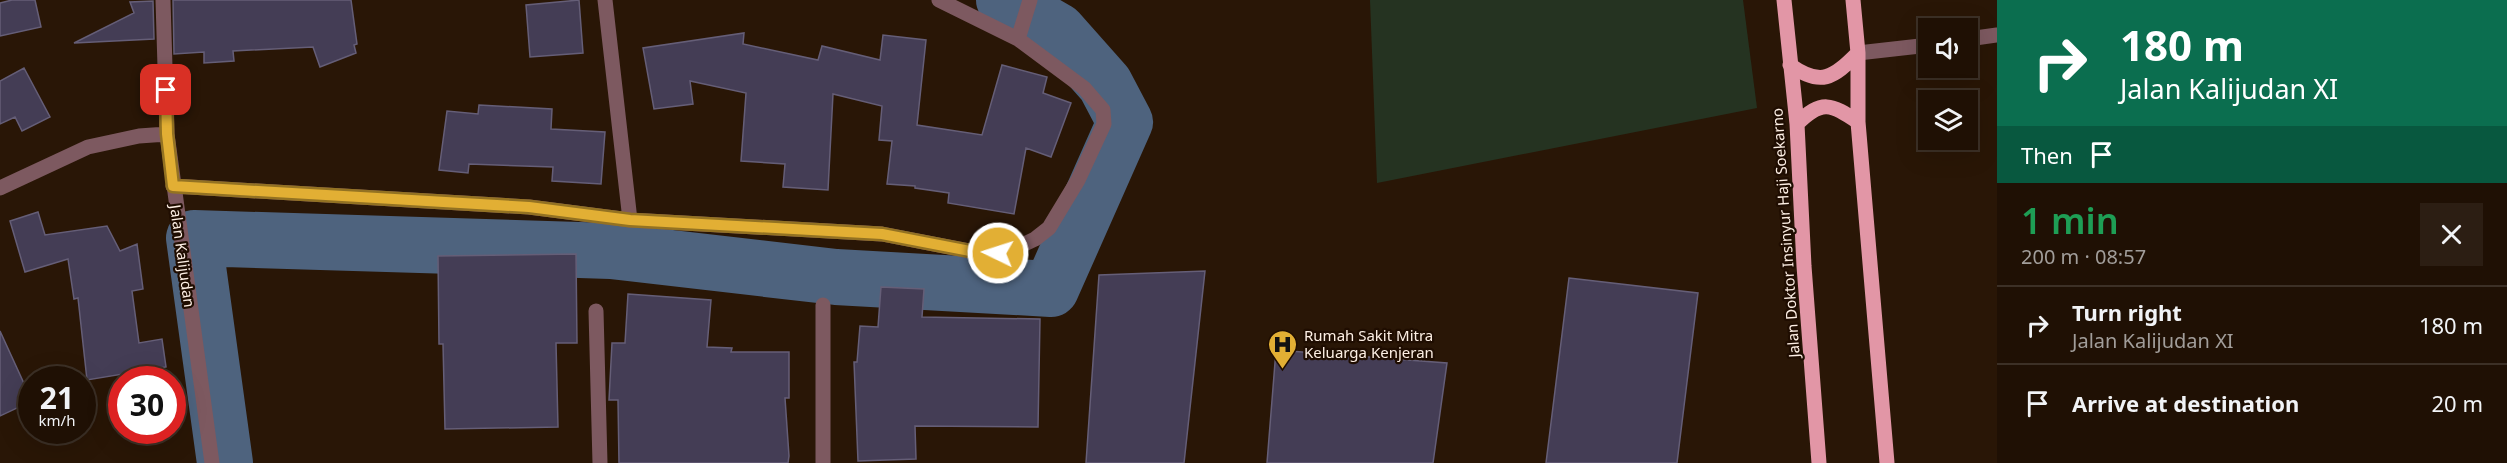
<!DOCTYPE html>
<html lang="en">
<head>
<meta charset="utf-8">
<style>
	:root { --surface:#1f1004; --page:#2c1e13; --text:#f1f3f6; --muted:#a19d9a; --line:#3c3026 }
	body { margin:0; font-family:"Noto Sans",sans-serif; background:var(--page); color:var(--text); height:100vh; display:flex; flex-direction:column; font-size:22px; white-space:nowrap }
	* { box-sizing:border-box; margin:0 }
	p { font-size:20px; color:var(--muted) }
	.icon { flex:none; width:33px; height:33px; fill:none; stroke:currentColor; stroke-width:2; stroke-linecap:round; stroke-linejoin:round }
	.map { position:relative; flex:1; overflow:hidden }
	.details { display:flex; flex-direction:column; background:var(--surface); width:510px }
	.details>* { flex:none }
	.guide { background:#0b6e4f; color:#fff; overflow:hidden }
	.tools { position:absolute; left:1918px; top:18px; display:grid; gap:12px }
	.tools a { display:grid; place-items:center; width:60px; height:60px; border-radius:0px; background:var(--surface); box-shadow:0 6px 24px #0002,0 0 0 2px var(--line); font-size:30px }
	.speed { position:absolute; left:18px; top:366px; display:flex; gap:12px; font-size:30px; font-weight:700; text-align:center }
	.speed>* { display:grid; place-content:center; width:78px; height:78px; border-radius:50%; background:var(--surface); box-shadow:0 6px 24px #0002,0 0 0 2px var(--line); line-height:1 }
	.speed small { font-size:15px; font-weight:400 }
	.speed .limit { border:9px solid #d22; background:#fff; color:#111 }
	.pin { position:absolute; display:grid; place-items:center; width:51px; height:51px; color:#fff; margin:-26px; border-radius:12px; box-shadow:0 3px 9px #0006 }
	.me { position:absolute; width:66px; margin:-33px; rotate:274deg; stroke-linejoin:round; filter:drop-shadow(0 0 4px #0008) }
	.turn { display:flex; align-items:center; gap:21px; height:126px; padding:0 24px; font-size:27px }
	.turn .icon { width:78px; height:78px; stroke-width:2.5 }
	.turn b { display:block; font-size:42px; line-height:51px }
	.then { display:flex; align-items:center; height:57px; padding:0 24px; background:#0003; gap:12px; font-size:22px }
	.round { display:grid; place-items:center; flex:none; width:63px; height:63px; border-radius:0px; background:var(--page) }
	.summary { display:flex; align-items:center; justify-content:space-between; height:102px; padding:0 24px }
	h1 { font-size:36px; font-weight:600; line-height:45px; color:#1e9e55 }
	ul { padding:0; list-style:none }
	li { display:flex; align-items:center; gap:18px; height:78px; padding:0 24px; border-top:2px solid var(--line) }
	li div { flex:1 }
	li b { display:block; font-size:22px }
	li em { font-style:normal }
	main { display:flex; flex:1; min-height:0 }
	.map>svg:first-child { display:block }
	.green { fill:#253321 }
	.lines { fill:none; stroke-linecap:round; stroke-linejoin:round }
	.river { stroke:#4e637e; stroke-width:56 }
	.building { fill:#443d55; stroke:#655e77; stroke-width:1.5 }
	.minor { stroke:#7d5960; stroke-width:15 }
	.primary { stroke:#e296a6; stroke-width:15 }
	.route-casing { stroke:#937222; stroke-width:15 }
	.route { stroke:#e2af34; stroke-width:10 }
	.labels { text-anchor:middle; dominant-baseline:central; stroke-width:4.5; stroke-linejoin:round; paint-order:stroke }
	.street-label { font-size:15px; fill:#fdefe4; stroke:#1f0d01 }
	.poi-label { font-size:15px; fill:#fdefe4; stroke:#1f0d01; text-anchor:start }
</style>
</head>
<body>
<main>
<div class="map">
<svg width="1997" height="463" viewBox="0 0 1997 463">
	<rect width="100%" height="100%" fill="#291606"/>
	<path class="green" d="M1370,0h373l14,108 -380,75z"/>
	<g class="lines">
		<path class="river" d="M225,463l-31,-225 417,13 225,26 215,12 74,-167 -20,-38 -47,-53 -54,-31"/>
	</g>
	<path class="building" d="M12,0h23l6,27 -41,9v-33z
		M173,0h178l6,44 -3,1 2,8 -36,14 -7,-20 -80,4 1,10 -30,2v-11l-30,2z
		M579,0l4,53 -53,4 -4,-52z
		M153,1l1,38 -80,4 60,-30 -4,-11z
		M744,33l-1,11 75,16 4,-14 58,14 3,-25 43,5 -9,85 65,10 20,-70 45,12 -4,16 28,10 -20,54 -25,-9 -12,66 -66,-11 1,-10 -34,-5v-2l-28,-2 5,-43 -13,-1 3,-34 -49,-12 -5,96 -45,-3 2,-23 -44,-3 5,-68 -56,-12 3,23 -39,5 -11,-61z
		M24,68l26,49 -28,14 -7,-14 -15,7v-43z
		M479,105l73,4 -1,20 54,3 -4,52 -49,-3 1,-14 -84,-3 -1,9 -29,-3 8,-59 31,3z
		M38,212l7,23 62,-9 13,25 17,-7 6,45 -11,2 7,52 23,-4 4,28 -79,13 -9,-82 -4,1 -6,-40 -43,13 -15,-51z
		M576,254l1,89h-21l2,84 -113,2 -2,-85h-4l-1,-88z
		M1205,271l-21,192h-98l13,-188z
		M1569,278l129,15 -21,170h-131z
		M881,287l43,2 -2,28 118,2 -2,108 -123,-1 1,33 -58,2 -4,-99h3l3,-36 18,1z
		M628,294l83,6 -4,47 25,1 -1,4h58v46h-4l4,58 -1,7h-169l-1,-63h-9l3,-57h13z
		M0,331l32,70 -32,15z
		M1276,350l171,13 -14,100h-166z"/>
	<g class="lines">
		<path class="minor" d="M163,0l4,134 45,329
			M605,0l25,220
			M1018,39l12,-39
			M1968,39l29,-4
			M1858,53l71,-8
			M173,186l356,21 101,13 252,14 93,18 23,1 18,-5 19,-9 14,-11 29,-48 26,-56 -1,-14 -19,-22 -66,-49 -79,-39
			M0,188l88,-41 51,-11 28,-2
			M596,311l4,152
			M823,463v-158"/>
		<path class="primary" d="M1784,0l13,124 7,142 15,197
			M1853,0l5,53v69l29,341
			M1790,65c31,22 43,13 68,-12
			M1797,124c25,-25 34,-20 61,-2"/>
	</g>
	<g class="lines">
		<defs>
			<path id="route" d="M166,90l1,44 6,52 356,21 101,13 252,14 93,18 23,1"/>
		</defs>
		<use href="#route" class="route-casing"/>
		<use href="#route" class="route"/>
	</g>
	<defs>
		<symbol id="hospital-pin" viewBox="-11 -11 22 30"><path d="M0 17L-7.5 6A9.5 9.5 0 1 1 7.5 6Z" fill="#e2af34" stroke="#1f0d01"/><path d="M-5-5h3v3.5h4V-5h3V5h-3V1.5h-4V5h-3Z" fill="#111"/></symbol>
	</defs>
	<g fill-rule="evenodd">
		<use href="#hospital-pin" x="1266" y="328" width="33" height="45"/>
	</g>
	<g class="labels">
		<g class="street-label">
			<text transform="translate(1785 233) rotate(-94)">Jalan Doktor Insinyur Haji Soekarno</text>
			<text transform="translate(183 256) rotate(82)">Jalan Kalijudan</text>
		</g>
		<g class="poi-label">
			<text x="1304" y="335">Rumah Sakit Mitra<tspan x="1304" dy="17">Keluarga Kenjeran</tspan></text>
		</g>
	</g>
</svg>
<div class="tools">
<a><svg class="icon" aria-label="sound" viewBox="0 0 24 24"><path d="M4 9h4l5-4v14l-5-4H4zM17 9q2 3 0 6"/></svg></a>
<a><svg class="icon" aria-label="layers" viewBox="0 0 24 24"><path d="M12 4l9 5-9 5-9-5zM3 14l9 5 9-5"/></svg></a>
</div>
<div class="speed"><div>21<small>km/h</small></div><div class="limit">30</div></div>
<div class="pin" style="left:166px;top:90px;background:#d93025"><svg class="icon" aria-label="arrive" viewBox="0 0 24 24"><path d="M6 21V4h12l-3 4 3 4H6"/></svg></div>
<svg class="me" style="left:998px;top:253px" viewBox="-20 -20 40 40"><circle r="17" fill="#e2af34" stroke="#fff" stroke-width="3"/><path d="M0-11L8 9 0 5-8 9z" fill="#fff"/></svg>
</div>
<section class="details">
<div class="guide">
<div class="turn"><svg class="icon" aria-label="right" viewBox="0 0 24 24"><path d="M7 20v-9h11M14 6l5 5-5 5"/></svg><div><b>180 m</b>Jalan Kalijudan XI</div></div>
<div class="then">Then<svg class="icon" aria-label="arrive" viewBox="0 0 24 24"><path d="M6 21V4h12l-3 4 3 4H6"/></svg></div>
</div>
<div class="summary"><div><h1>1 min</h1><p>200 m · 08:57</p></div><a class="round"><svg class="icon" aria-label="close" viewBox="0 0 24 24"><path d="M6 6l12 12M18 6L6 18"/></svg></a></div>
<ul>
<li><svg class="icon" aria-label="right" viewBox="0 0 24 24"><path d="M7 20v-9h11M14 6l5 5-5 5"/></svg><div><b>Turn right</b><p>Jalan Kalijudan XI</p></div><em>180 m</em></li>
<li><svg class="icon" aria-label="arrive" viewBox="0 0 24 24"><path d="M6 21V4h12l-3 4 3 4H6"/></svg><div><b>Arrive at destination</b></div><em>20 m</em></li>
</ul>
</section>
</main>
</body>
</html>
